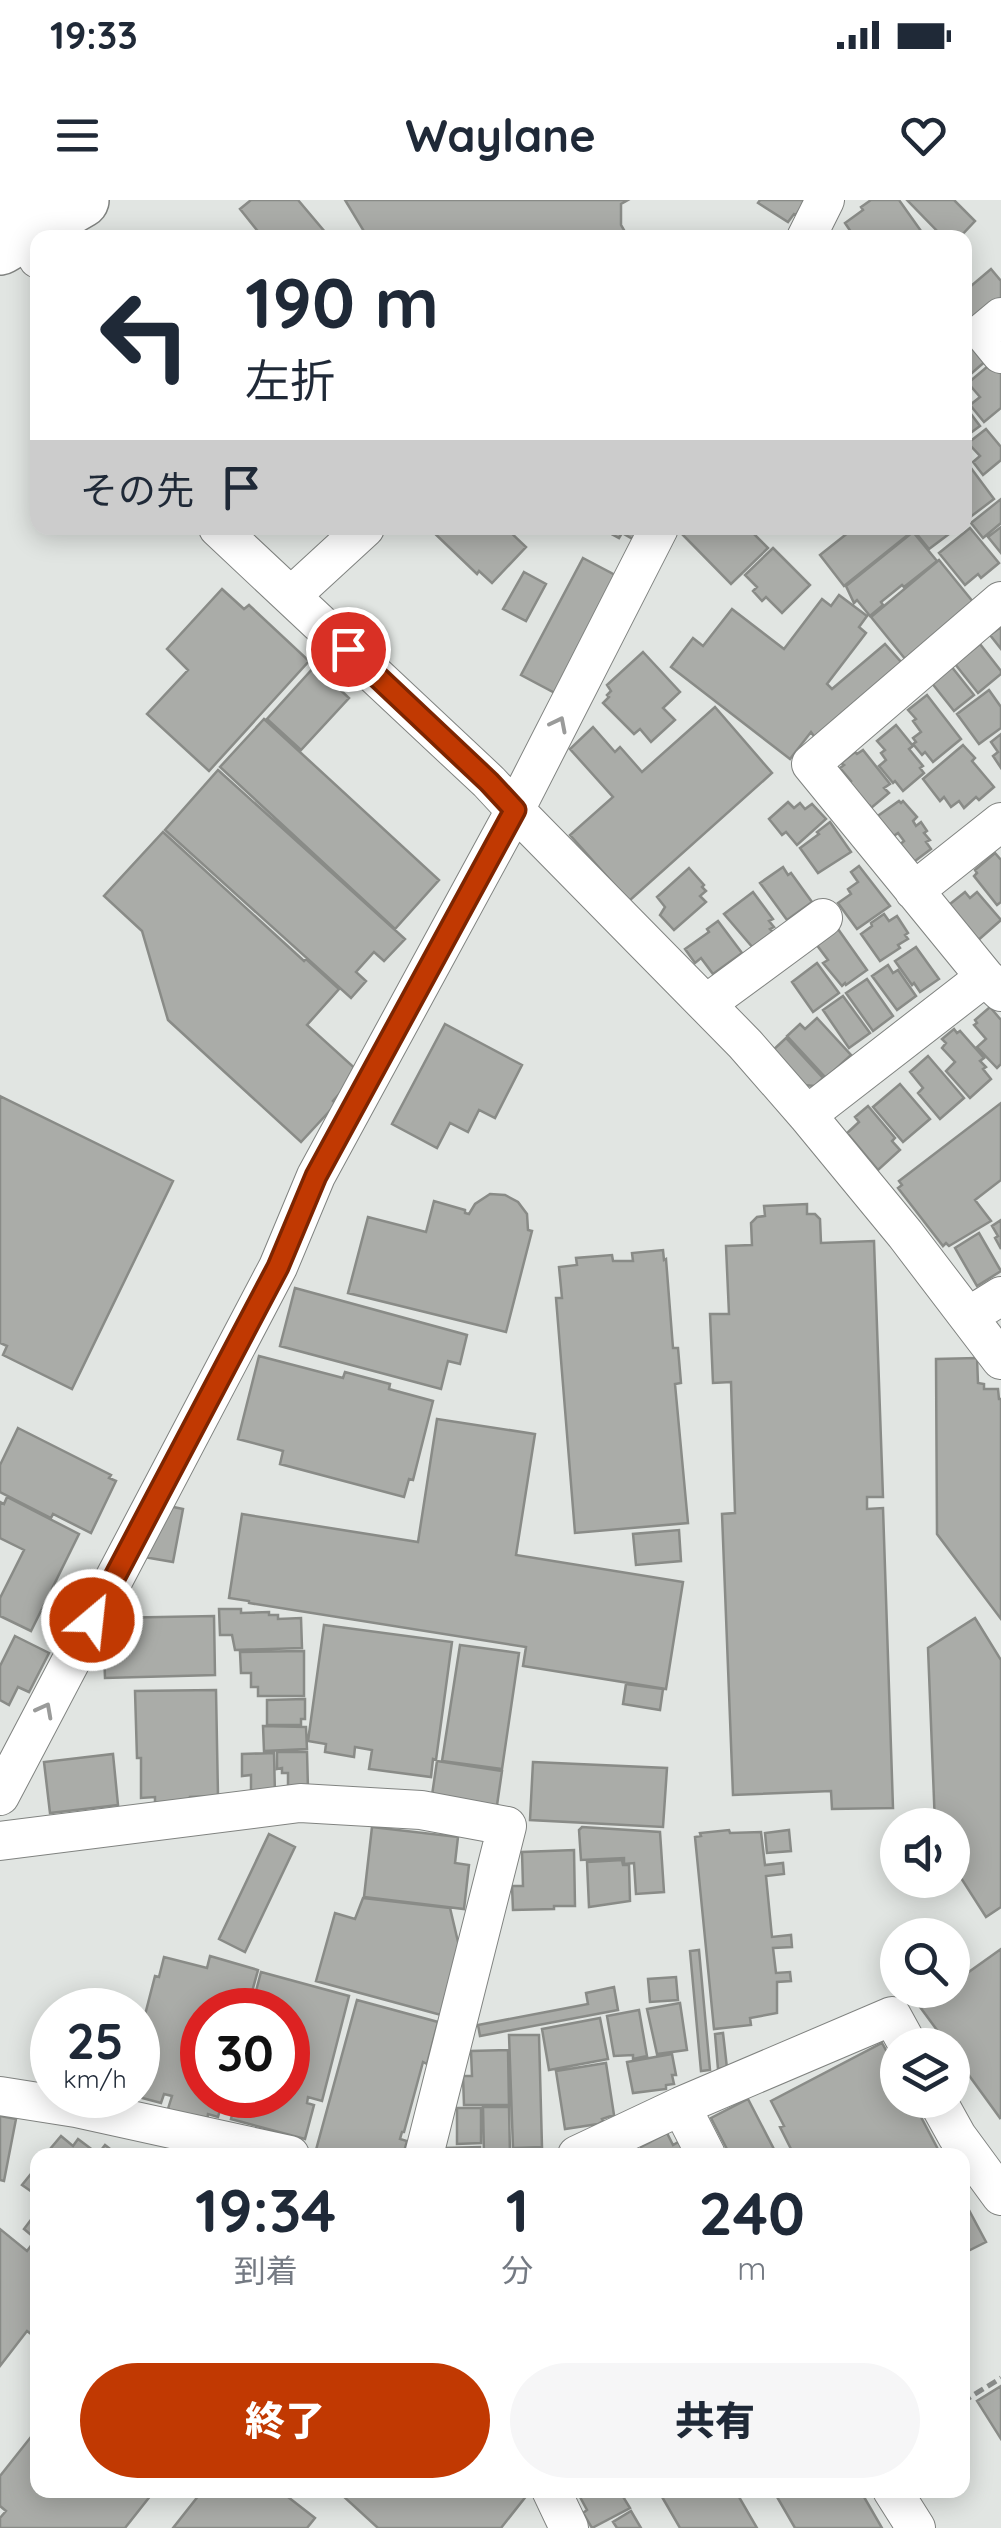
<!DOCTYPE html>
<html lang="ja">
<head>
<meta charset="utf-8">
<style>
	:root { --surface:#fff; --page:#f6f6f7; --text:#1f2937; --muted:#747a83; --accent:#c13902 }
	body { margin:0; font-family:Quicksand,"Noto Sans JP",sans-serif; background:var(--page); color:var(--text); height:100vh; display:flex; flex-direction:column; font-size:38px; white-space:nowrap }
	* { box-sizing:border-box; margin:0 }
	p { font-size:32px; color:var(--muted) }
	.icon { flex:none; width:55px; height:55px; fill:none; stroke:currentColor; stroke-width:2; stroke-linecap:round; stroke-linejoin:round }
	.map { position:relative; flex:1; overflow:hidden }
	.side { position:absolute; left:30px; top:1948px; width:940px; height:350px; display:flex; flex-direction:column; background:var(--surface); border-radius:20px; box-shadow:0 5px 25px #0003 }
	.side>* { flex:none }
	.banner { position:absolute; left:30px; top:30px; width:942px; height:305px; border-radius:20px; box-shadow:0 5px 25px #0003; background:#fff; color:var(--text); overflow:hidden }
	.fabs { position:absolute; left:880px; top:1608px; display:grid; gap:20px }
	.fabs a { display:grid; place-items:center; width:90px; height:90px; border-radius:50%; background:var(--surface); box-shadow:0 5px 25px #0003; font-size:50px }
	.speed { position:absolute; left:30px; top:1788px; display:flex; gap:20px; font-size:50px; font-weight:700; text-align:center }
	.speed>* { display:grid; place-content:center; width:130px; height:130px; border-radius:50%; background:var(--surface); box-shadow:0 5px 25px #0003; line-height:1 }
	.speed small { font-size:25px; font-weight:400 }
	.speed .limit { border:15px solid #d22; background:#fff; color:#111 }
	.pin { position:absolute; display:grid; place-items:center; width:85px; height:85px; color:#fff; margin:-42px; border:5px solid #fff; border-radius:50%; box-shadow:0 2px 10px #0007 }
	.me { position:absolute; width:110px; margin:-55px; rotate:28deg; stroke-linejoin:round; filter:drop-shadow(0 0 8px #0008) }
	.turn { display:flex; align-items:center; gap:35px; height:210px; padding:0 50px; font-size:45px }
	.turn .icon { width:130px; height:130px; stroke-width:2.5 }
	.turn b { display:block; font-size:70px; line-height:85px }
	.then { display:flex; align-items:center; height:95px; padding:0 50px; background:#0003; gap:20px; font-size:38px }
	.eta { display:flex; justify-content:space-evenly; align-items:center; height:170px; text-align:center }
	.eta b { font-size:60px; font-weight:800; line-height:70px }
	.primary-button { display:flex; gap:20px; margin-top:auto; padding:20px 50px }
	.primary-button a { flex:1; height:115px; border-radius:60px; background:var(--accent); color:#fff; font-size:40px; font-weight:800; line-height:115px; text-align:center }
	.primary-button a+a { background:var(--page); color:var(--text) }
	.status { display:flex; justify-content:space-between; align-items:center; height:70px; padding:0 50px; background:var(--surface); direction:ltr }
	.status svg { height:28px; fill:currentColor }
	header { display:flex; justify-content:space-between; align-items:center; height:130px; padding:0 50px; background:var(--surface); font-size:45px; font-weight:800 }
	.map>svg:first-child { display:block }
	.building { fill:#aaaca8; stroke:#898b87; stroke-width:2.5 }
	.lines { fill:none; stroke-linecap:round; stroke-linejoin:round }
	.minor-casing { stroke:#808380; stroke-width:40 }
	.highway-casing { stroke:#808380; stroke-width:58 }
	.path { stroke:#888b89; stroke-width:5; stroke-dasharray:10 5; stroke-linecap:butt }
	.minor { stroke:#fff; stroke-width:38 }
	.highway { stroke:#fff; stroke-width:55 }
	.oneway { stroke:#9a9b9a }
	.route-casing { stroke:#7d2501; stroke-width:25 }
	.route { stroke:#c13902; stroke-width:18 }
</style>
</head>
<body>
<div class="status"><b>19:33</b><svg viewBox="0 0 49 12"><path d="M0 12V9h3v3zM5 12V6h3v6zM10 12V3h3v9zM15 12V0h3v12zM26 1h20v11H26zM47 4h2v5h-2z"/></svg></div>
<header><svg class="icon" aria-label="menu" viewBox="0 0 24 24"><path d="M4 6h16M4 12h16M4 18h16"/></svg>Waylane<svg class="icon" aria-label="heart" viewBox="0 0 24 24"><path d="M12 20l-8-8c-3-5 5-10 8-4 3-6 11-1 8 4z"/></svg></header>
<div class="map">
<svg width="1001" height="2328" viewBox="0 0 1001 2328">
	<rect width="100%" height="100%" fill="#e1e5e2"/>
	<path class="building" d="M251,0h47l27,32 -6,6h-63l4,-4 -20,-25z
		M345,0h283l-7,4v21l3,5 -12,8h-244z
		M760,0h46l-10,15 -2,-1 -6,8 -30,-19z
		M871,0h28l27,38h-71l-10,-15 18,-13 -2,-3z
		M907,0h47l21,21 -16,17h-15z
		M991,69l10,12v26l-28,25 -8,-9v-15l5,-5 -5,-6v-6z
		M965,127l23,32 -23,20z
		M994,161l7,8v39l-17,14 -14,-17 10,-8 -12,-14z
		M965,206l15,20 -15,11z
		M986,229l15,18v13l-18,15 -10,-13 7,-6 -12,-13z
		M965,260l29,39 -29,22z
		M1001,299v24l-18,15 -12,-15z
		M1001,327v26l-13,-16z
		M429,328h77l20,19 -34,36 -13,-12 -2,3z
		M608,328h38l-8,14 -16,-9 -3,5 -13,-7z
		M682,328h66l20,20 -37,36 -52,-53z
		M854,328h58l2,2 -70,56 -24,-31z
		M912,328h45l-28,21z
		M970,328l29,35 -18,15 -3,-4 -13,11 -26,-32z
		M913,332l24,29 -33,26 -2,-2 -21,17 2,3 -13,11 -13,-16 -3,3 -8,-17z
		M773,348l37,37 -28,28 -16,-16 -4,4 -9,-10 4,-4 -12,-12z
		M583,358l34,18 -62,117 -34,-18z
		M939,360l35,43 -68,57 -35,-43z
		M524,372l22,12 -20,37 -23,-12z
		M222,389l22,20 5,-4 60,56 -100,110 -62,-57 41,-44 -21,-21z
		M839,395l28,21 -8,11 7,6 -39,51 5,5 53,-45 17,19 -86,76 -5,-7 -21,27 -119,-92 22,-29 10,8 29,-37 52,40 38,-50 9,7z
		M1001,427v22l-11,-14z
		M980,444l21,27v3l-23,19 -23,-29z
		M643,452l37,40 -17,16 12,12 -24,22 -11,-13 -6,5 -31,-31 6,-6 -2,-2 4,-4 -4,-6z
		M315,466l34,32 -48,52 -34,-31z
		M951,466l23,29 -20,16 -23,-29z
		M989,490l12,17v21l-22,16 -22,-30z
		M927,495l34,44 -28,23 -8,-10 -3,3 -9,-11 3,-2 -3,-4 8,-6 -8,-11 3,-2 -8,-9z
		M715,507l57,66 -143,128 -59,-66 43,-38 -43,-48 23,-22 22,25 5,-5 22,25z
		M264,519l175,161 -44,49 -175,-162z
		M896,525l17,21 -4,3 14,17 -3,2 4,5 -21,18 -8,-10 -2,2 -14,-17 7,-6 -5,-7 4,-3 -8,-9z
		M1001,534v34l-8,-12 5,-4 -7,-10z
		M963,545l12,13 -3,3 22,26 -15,13 -3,-3 -12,11 -5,-7 -8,6 -7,-10 -4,4 -17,-22z
		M863,550l27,34 -6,4 5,5 -18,15 -1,-2 -5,4 -18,-26 4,-3 -11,-13 4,-3 -3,-2 14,-11 2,2z
		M218,570l187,169 -21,22 -10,-9 -18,20 10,9 -15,17 -186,-168z
		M899,601l2,2 2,-2 14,16 -4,4 3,5 5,-4 6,9 -3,2 6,7 -4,2 5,7 -20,15 -14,-17 7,-6 -6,-8 -10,7 -16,-20z
		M788,602l6,6 6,-5 5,6 7,-5 14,15 -29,26 -11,-13 -4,3 -13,-16z
		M830,622l21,30 -33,21 -18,-25 19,-14 -2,-2z
		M163,632l141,129 2,-2 33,30 -32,36 52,47 -26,29 3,3 -35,38 -133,-122 -26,-89 -38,-35z
		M995,653l6,7v42l-4,3 -23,-29 3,-3 -2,-3z
		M859,666l31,40 -33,23 -19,-26 13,-9 -3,-5 10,-7 -7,-10z
		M783,667l5,8 3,-2 21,29 -25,18 -27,-37z
		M689,668l15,17 -2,2 4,4 -6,5 6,6 -32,28 -14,-15 5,-8 -8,-10z
		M753,692l20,27 -4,2 5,6 -4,2 4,4 -20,16 -30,-35z
		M965,692l5,6 7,-6 24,28 -26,23 -30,-35z
		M884,714l5,7 8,-5 11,17 -3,2 3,4 -10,6 2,3 -20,13 -19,-27 11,-8 -1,-3z
		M718,721l24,32 -29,21 -12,-16 -6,5 -10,-14 24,-17 -2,-3z
		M838,729l29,41 -21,15 -1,-2 -3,3 -19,-23 5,-3 -12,-16z
		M916,747l23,32 -19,13 -6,-9 -2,2 -17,-24z
		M817,763l22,30 -26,19 -21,-30z
		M888,765l5,8 5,-3 18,26 -19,14 -25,-34z
		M867,779l26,37 -20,15 -27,-38z
		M843,796l27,37 -21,15 -26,-38z
		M990,807l11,13v44l-4,4 -20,-21 9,-8 -12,-14 3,-2 -2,-3z
		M817,818l34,37 -25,23 -39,-42 13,-12 5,5z
		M445,824l77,41 -27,53 -16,-8 -11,22 -18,-9 -13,25 -45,-24z
		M954,829l3,4 3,-2 24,27 -4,3 6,6 -3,2 8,10 -21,19 -24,-27 9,-9 -13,-14 4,-5 -4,-4z
		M786,838l37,40 -8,8 -12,-1 -31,-34z
		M928,856l36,42 -24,21 -22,-26 5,-5 -13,-16z
		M900,884l30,35 -27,23 -30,-35z
		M0,896l173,85 -101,208 -69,-34 4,-9 -7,-3z
		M1001,903v77l-26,20 16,21 -42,25 -3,-3 -3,3 -45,-58 4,-3 -3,-4z
		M868,906l27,32 -3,3 8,9 -22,20 -31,-37 12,-11 -4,-5z
		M490,994l15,1 13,7 9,12 1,16 4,1 -26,101 -158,-39 20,-76 58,15 8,-31 31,9v3l4,1 6,-10z
		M807,1004v10h8l5,5 1,24 53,-2 9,256h-16v12l16,-1 10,300 -61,1 -1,-18 -98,4 -11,-281 13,-1 -4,-131 -18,1 -3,-69h19l-3,-68 26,-1 -1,-22 6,-6 8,-1 -1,-10z
		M1001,1020v29l-6,-11 3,-2 -6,-10z
		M979,1033l22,38 -24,15 -22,-38z
		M663,1050l1,10 2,-1 7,89h5l3,35 -6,1 13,139 -113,10 -19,-235h6l-3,-31 18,-2 -1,-7 36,-3 1,6h20l-1,-8z
		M295,1088l172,47 -7,29 -12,-3 -7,28 -161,-43z
		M259,1156l84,22 2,-6 45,12 -1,5 44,12 -20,79 -4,-1 -5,18 -124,-33 3,-13 -45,-12z
		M977,1158l1,25 6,1v5h14l1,10h2v220l-64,-85 -1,-175z
		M437,1219l98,15 -19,121 167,27 -17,107 -143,-23 3,-19 -277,-44v-2l-20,-3 13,-84 176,28z
		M18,1228l93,47 -2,3 7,3 -25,52 -38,-19 -2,4 -51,-26v-27z
		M7,1297l72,37 -48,97 -31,-15v-18l24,-48 -24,-12v-36l4,2z
		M164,1305l19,4 -10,53 -29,-5z
		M679,1330l2,31 -45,4 -3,-31z
		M219,1409h22v4l28,-1v3h9v4l23,-1 1,30 -67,2 -3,-15h-12z
		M214,1416l1,59 -110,3 -2,-51 5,-9z
		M975,1418l26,42v247l-15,10 -34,-53v-39h-17l-7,-177z
		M324,1425l128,17 -16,118 -3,-1 -2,18 -62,-8 3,-19 -17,-3 -1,10 -29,-5 1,-8 -18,-3z
		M15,1436l34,17 -20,39 -11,-5 -9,18 -9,-5v-34z
		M460,1445l59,8 -17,116 -60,-8z
		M304,1451v45h-46v-9h-7v-14h-10l-1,-21z
		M626,1484l37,5 -3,21 -37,-6z
		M216,1490l2,106 -28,1v4l-35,3v-7l-14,1v-40h-4l-2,-67z
		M305,1499v20h-4v6h-34v-25z
		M263,1526l43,1 1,22 -43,2z
		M277,1552h30l1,37 -20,1v-17h-6v-5l-5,1z
		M274,1553l1,42 -24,-4v-16l-9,1v-22z
		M113,1554l5,51 -68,8 -6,-51z
		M437,1561l65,10 -6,41 -65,-10z
		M533,1562l134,6 -4,59 -133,-7z
		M372,1627l86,10 -3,26 14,2 -5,44 -100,-12z
		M582,1627l78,5 4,60 -28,2 -2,-31 -10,1v-6l-43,2 -2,-30z
		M729,1630l1,3 31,-1 4,33 18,-2 1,11 -18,2 6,61 19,-2 1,12 -19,1 3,25 14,-1 1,9 -14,1v31l-27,5 1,7 -37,4 -19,-192 6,-1 -1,-3z
		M789,1630l2,21 -24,2 -2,-20z
		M269,1634l26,13 -50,105 -26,-13z
		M574,1650l1,56h-21v3l-41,1 -1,-24h11l-1,-34z
		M622,1660l1,5h6l1,36 -41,6 -2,-45z
		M363,1698l87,10 9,38 -18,69 -125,-34 19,-68 20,6z
		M1001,1749v168l-1,1 -48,-66v-7h-4l-28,-38 24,-17h8v-6z
		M699,1750l11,120 -9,1 -11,-120z
		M210,1756l48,14 -11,40h-45v85h22l-6,22 -10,-3 -1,7 -40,-9 5,-16 -8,-2 -3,9 -30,-8h7v-53l17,-66 4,1 5,-20 43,11z
		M261,1772l88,24 -27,105 -14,-4 -1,6 7,2 -9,34 -74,-20 6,-24h51v-85h-37z
		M676,1777l2,23 -28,2 -2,-23z
		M614,1787l4,23 -138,26 -2,-11 110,-21 -2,-11z
		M357,1800l81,22 -11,42 -4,-2 -19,70h-2l-2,7 7,2 -4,14h-69l-18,-5z
		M680,1803l7,47 -30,4 -10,-45z
		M639,1810l8,46 -14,3v-4l-19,1 -7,-40z
		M600,1818l8,41 -59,11 -7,-41z
		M723,1833l4,35 -9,1 -3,-35z
		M509,1835h30l3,112 -29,1z
		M882,1843l16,29v28h14l29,55h-147l-14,-28 4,-1 -13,-25z
		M508,1850l1,55h-45l-1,-29h9l-1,-25z
		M672,1854l4,21h-4l2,9 -8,1v4l-33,4 -6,-31z
		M606,1863l8,52 -12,4 1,2 -5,3 -33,5 -9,-58z
		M748,1899l29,56h-47l-19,-37z
		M483,1907h26l1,48h-26z
		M457,1908h24v35l-24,1z
		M0,1916l16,3 -12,62 -4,-1z
		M667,1933l6,12 7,-4 8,14h-43l-4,-8z
		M61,1936l12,10 5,-7 20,15 7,-9 13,10h-73z
		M480,1947v8h-35v-7z
		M38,1965v31l-16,-11z
		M962,1997l24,45 -24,12z
		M38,2007v118l-7,9 -4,-3 -27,35v-137l27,22 9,-12 -12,-10 12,-16 -2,-2z
		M1001,2186v53l-24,-38z
		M38,2228v62h117l-30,38h-125v-10l6,-7 -6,-5v-30z
		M203,2290h76l36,28 -8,10h-134z
		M348,2290h183l-30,38h-123l-35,-32z
		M593,2290h26l11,18 -38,20 -9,-15 4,-3 -7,-13z
		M658,2290h77l22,38h-77z
		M773,2290h87l22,38h-87z
		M631,2311l10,17h-24l-4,-6z"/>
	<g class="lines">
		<defs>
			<path id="minor" d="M7,0l31,59
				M806,38l19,-38
				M1001,117l-18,15 18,22
				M218,328l271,254 26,28 230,234 62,71 98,119 96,126
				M291,396l74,-68
				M1001,401l-190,163 174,213 16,15
				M914,691l87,-69
				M706,804l117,-86
				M807,915l178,-138
				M969,1116l32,-20
				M0,1596l278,-529 38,-91 199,-366 144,-282
				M0,1641l300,-38 121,7 86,16 -83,329
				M0,1896l76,12 214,47
				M937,1900l20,36 44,60
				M681,1906l25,49
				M577,1955l104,-49 211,-90 16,29
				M551,2290l18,38
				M892,2290l24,38"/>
			<path id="highway" d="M0,47l81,-47"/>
		</defs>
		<use href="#minor" class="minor-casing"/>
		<use href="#highway" class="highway-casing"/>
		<path class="path" d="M962,2202l39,-24"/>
		<use href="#minor" class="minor"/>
		<use href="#highway" class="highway"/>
	</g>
	<defs><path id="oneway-chevron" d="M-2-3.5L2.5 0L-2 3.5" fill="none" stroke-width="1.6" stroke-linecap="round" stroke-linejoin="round" transform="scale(2.5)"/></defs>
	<g class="oneway">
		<use href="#oneway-chevron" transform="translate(559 524) rotate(-63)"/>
		<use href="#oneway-chevron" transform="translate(45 1510) rotate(-62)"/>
	</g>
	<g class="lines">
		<defs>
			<path id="route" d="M92,1420l186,-353 38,-91 199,-366 -26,-28 -141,-133"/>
		</defs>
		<use href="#route" class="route-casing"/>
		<use href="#route" class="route"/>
	</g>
</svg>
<div class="fabs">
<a><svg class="icon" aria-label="sound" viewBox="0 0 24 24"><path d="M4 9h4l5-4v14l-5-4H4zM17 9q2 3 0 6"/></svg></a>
<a><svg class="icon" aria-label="search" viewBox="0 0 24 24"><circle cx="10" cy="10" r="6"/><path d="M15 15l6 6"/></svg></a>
<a><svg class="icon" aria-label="layers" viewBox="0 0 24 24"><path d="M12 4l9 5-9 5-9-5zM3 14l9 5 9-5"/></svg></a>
</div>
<div class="speed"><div>25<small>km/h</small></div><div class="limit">30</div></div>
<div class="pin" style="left:348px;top:449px;background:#d93025"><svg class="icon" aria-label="arrive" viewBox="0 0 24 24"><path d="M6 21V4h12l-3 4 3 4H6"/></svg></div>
<svg class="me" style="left:92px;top:1420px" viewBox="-20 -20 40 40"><circle r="17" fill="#c13902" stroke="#fff" stroke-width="3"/><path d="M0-11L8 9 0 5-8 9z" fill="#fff"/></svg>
<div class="banner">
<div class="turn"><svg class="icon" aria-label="left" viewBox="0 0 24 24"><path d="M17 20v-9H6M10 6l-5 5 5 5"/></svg><div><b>190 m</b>左折</div></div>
<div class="then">その先<svg class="icon" aria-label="arrive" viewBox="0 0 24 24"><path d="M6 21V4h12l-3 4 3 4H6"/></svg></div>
</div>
<section class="side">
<div class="eta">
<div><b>19:34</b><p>到着</p></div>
<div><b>1</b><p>分</p></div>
<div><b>240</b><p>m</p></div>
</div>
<div class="primary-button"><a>終了</a><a>共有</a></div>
</section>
</div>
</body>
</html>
